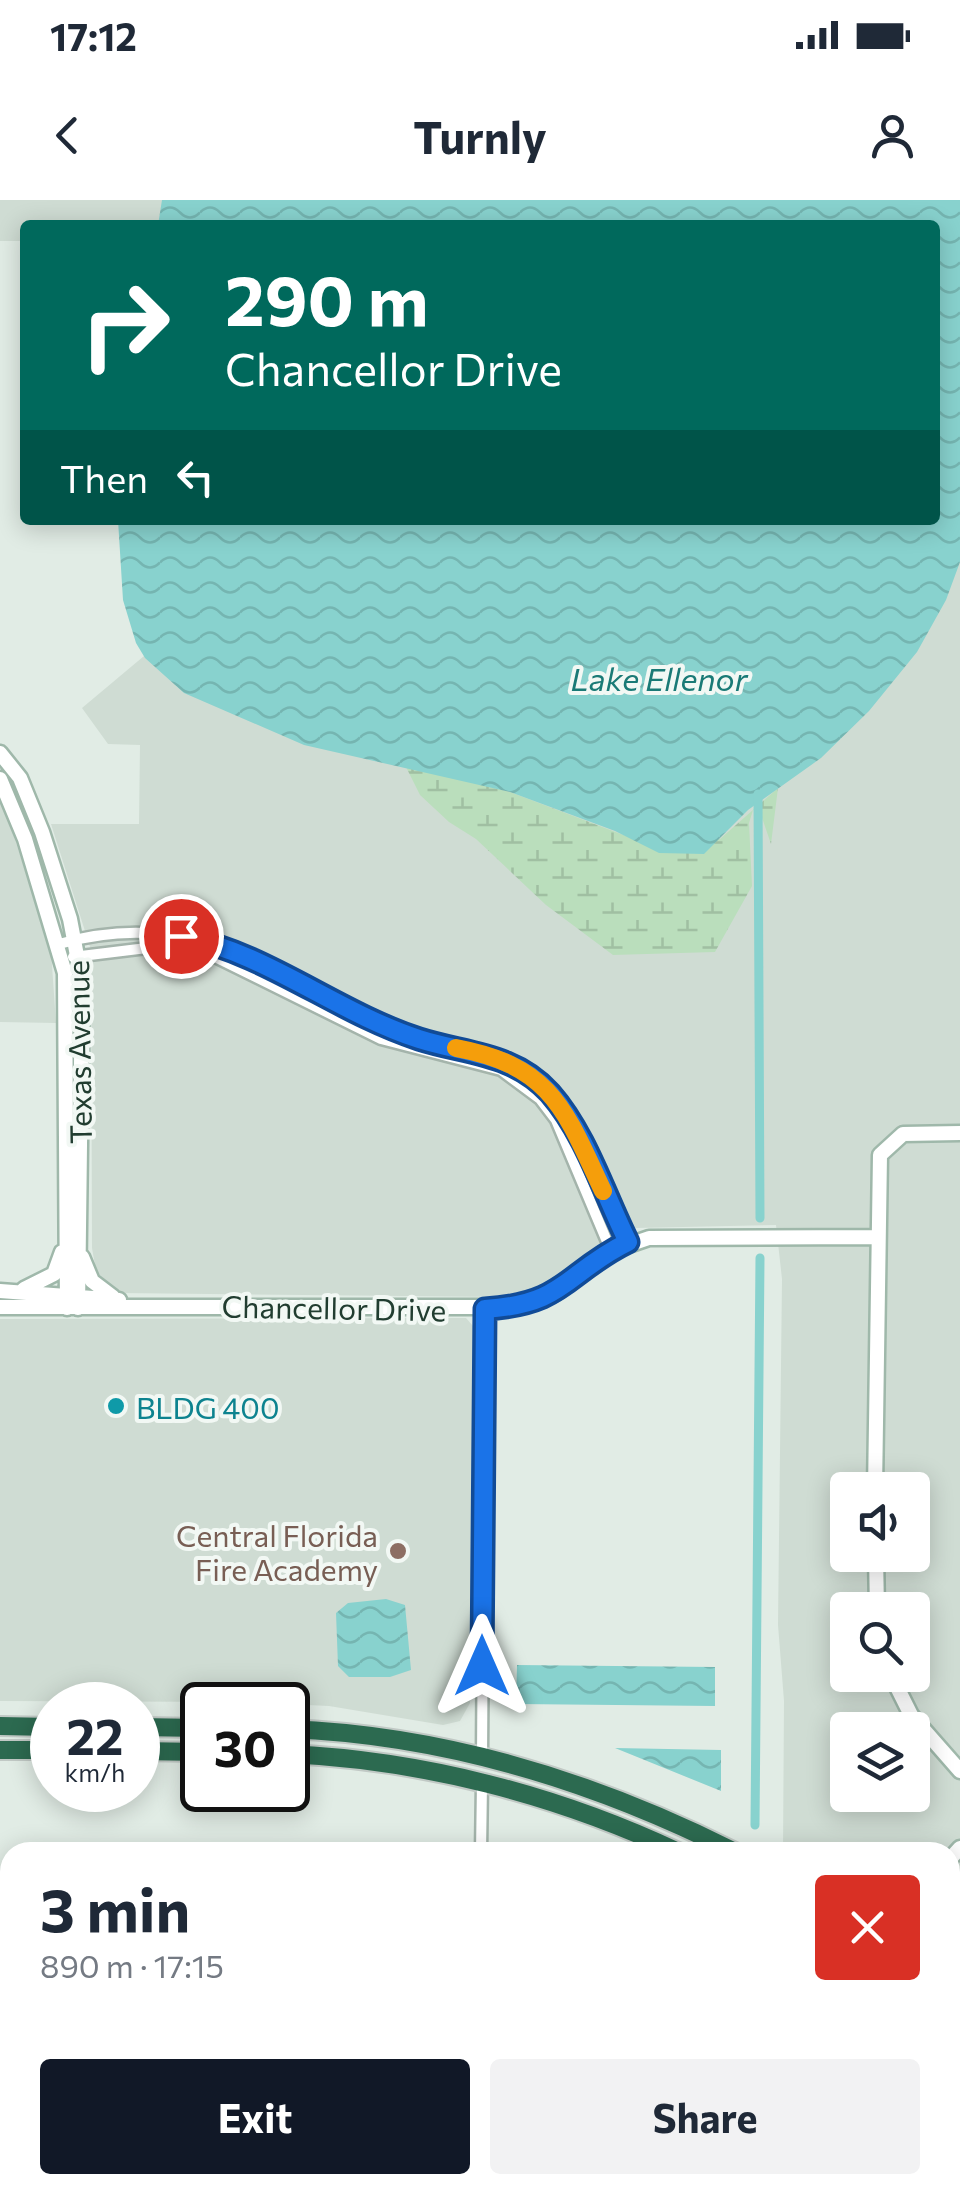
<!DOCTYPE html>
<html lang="en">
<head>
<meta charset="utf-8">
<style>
	:root { --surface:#fff; --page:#f2f2f3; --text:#1f2937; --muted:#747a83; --accent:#111827 }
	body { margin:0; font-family:Commissioner,sans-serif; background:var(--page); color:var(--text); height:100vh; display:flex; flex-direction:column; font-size:38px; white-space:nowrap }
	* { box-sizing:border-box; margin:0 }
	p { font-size:32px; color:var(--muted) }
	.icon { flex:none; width:55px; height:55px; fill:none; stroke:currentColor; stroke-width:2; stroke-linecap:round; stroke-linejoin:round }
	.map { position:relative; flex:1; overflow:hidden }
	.side { position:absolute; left:0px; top:1642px; width:960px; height:352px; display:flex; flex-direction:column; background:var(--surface); border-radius:30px 30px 0 0; box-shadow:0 5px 25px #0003 }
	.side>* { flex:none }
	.guide { position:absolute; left:20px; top:20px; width:920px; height:305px; border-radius:10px; box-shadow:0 5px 25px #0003; background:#00695c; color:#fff; overflow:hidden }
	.controls { position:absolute; left:830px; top:1272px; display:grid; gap:20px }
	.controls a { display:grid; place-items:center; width:100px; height:100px; border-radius:10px; background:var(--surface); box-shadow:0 5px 25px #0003; font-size:50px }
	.speed { position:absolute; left:30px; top:1482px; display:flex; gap:20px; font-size:50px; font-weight:700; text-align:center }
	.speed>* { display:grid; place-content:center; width:130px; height:130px; border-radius:50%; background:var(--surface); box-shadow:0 5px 25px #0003; line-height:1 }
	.speed small { font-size:25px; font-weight:400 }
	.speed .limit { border:5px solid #111; border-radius:15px; background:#fff; color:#111 }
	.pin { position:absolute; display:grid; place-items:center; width:85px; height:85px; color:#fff; margin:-42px; border:5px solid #fff; border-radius:50%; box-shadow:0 2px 10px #0007 }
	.me { position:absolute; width:110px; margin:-55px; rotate:0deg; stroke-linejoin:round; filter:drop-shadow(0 0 8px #0008) }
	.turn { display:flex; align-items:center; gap:35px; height:210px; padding:0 40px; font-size:45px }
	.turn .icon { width:130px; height:130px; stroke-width:2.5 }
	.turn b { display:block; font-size:70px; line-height:85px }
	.then { display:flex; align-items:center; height:95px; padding:0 40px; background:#0003; gap:20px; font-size:38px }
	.round { display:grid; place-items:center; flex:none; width:105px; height:105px; border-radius:10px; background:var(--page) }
	.summary { display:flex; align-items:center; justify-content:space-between; height:170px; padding:0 40px }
	h1 { font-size:60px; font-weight:700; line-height:75px }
	.cta { display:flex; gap:20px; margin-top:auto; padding:20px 40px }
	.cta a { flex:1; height:115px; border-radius:10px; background:var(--accent); color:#fff; font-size:40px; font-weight:700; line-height:115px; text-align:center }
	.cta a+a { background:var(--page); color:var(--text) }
	.status { display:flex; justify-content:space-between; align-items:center; height:70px; padding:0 50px; background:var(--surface); direction:ltr }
	.status svg { height:28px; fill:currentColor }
	header { display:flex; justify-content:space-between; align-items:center; height:130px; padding:0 40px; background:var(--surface); font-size:45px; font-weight:700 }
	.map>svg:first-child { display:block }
	.built { fill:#cfdcd3; fill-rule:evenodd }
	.wetland { fill:url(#wetland-marsh) }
	.water { fill:url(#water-waves) }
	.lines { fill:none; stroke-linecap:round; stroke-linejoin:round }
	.canal { stroke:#88d2ce; stroke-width:9 }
	.street-casing { stroke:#a4b4ab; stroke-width:15 }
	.secondary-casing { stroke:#9fb8aa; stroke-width:19 }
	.highway-casing { stroke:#c1c9c5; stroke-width:22 }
	.street { stroke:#fff; stroke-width:10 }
	.secondary { stroke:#fff; stroke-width:14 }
	.highway { stroke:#2c6a50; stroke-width:18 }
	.route-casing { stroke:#114b97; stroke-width:25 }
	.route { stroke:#1a73e8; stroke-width:18 }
	.slow { stroke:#f59e0b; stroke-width:18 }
	.culture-dot { fill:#0f9aa8; stroke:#f2f8f4; stroke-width:4 }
	.education-dot { fill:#8d6e63; stroke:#f2f8f4; stroke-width:4 }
	.labels { text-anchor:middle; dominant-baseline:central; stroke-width:8; stroke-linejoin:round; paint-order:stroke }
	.street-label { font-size:30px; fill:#213d30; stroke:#f2f8f4 }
	.culture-label { font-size:30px; fill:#0d838f; stroke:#f2f8f4; text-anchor:start }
	.education-label { font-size:30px; fill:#785e54; stroke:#f2f8f4; text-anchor:end }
	.water-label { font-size:32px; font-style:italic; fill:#1a7a76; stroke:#f2f8f4 }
</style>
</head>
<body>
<div class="status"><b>17:12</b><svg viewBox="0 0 49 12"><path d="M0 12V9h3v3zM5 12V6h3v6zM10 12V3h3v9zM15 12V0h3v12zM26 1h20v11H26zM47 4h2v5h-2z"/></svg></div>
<header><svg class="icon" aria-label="back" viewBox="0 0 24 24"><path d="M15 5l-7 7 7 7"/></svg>Turnly<svg class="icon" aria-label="person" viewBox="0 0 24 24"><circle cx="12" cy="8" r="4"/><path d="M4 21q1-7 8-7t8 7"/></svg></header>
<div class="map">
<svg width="960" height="1994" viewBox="0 0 960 1994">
	<defs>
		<pattern id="wetland-marsh" width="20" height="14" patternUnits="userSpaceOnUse" patternTransform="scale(2.5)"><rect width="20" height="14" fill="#badebc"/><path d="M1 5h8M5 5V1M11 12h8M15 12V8" fill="none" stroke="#a0bfa2"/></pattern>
		<pattern id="water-waves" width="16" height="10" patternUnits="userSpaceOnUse" patternTransform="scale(2.5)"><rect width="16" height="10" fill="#88d2ce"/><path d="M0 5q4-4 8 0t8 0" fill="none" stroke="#75b5b1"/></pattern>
	</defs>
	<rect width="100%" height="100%" fill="#e1ece5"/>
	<path class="built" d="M0,0h186l-7,25h-154v16h-25z
		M960,0v1994h-180v-9h170v-333h-167l1,-151 -6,-76 4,-346 -6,-54 -140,3 -36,16 -60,44 -34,9 -388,-4 -22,-22 -4,-23 -1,-298 -40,-126h88l1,-79 -32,-1 -26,-36 93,-78 760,-110zM848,1290h64v65h-64zM848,1410h64v65h-64zM848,1530h64v65h-64z
		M0,593l51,158 5,72 -56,-1z
		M466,1118l7,8 -3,377 -10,18 -17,4 -114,-19 -88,-4 -241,-1v-382z
		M0,1917l10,28v40h475v9h-485z"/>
	<path class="wetland" d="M405,565l105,27 124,47h86l58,-51 -7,56 -11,-32 -7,-2 -4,13 3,63 -37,66 -102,3 -67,-50 -70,-66 -27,-17 -29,-27z"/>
	<path class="water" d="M162,0h798v362l-14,38 -29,52 -48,59 -48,47 -73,52 -44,44 -45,-1 -44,-22 -105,-39 -206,-47 -120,-52 -39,-35 -9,-15 -13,-43 -5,-80h817v-295h-777z
		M386,1399l19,6 6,65 -21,7h-41l-11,-11 -2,-53 12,-10z
		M517,1465l198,2v39l-199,-2z
		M615,1548l106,2v41z
		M317,1985h150l1,9h-157z"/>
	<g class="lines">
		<path class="canal" d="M758,594l2,424
			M755,1625l5,-567
			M754,1994v-9"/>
		<defs>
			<path id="street" d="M59,744c150,-42 217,43 345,90 42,15 94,14 129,43 47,39 69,111 95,165
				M73,757l82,-10 56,8 170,84 120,31 39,29 16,21 55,131
				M482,1557l3,-448
				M481,1652l1,-69
				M0,1856l10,-3
				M807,1985l3,9
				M613,1994v-9"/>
			<path id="secondary" d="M0,553l20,25 22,54 28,87 12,63 -4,326
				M0,579l25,60 40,134 2,335
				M82,1057l10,24 21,16
				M24,1089l30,-15 8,-22
				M0,1091l119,9
				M0,1107h516l40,-14 55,-42 38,-13 228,-1
				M875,1290l5,-335 23,-21 57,-1
				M876,1355l1,55
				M891,1475l20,40 49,56
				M950,1659l10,-11"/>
			<path id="highway" d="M0,1526l52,1
				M138,1527l64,1
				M288,1529c156,6 308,53 447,123
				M0,1550h52
				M138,1551l64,1
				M288,1554c134,6 269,41 390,98
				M950,1802l10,9
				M950,1836l10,10"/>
		</defs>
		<use href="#street" class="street-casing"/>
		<use href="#secondary" class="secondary-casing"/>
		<use href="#highway" class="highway-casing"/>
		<use href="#street" class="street"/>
		<use href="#secondary" class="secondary"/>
		<use href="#highway" class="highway"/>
	</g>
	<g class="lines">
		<defs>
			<path id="route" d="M181,736c86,17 155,76 238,103 47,15 95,14 131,54 36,41 54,101 78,149 -63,31 -62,62 -143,67l-3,357"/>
		</defs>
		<use href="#route" class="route-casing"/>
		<use href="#route" class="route"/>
		<path class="slow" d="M456,848c96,18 109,62 147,143"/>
	</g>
	<circle class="culture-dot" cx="116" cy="1206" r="10"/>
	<circle class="education-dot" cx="398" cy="1351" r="10"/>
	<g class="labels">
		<g class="street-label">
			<text transform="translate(78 852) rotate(-91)">Texas Avenue</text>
			<text transform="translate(334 1107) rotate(1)">Chancellor Drive</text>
		</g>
		<g class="culture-label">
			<text x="136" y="1206">BLDG 400</text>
		</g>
		<g class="education-label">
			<text x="378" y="1334">Central Florida<tspan x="378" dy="34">Fire Academy</tspan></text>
		</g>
		<g class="water-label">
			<text x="659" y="478">Lake Ellenor</text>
		</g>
	</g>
</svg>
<div class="controls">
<a><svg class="icon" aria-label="sound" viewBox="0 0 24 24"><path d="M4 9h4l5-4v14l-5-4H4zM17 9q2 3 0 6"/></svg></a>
<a><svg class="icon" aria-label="search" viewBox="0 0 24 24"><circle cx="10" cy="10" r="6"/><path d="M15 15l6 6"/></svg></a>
<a><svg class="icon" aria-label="layers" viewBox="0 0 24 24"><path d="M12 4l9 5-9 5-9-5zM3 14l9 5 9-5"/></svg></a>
</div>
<div class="speed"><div>22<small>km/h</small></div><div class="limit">30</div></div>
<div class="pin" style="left:181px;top:736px;background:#d93025"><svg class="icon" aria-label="arrive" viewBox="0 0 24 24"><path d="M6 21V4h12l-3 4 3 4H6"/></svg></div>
<svg class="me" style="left:482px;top:1466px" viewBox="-20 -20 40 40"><path d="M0-17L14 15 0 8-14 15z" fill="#1a73e8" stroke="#fff" stroke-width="4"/></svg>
<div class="guide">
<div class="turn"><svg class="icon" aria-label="right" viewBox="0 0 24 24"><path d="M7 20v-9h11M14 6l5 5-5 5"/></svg><div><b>290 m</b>Chancellor Drive</div></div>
<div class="then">Then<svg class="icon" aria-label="left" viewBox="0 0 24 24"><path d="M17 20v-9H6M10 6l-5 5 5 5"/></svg></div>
</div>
<section class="side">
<div class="summary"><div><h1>3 min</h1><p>890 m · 17:15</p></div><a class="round" style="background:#d93025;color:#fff"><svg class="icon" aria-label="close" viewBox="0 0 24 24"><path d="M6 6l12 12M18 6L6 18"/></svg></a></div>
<div class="cta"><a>Exit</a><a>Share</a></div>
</section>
</div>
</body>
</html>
